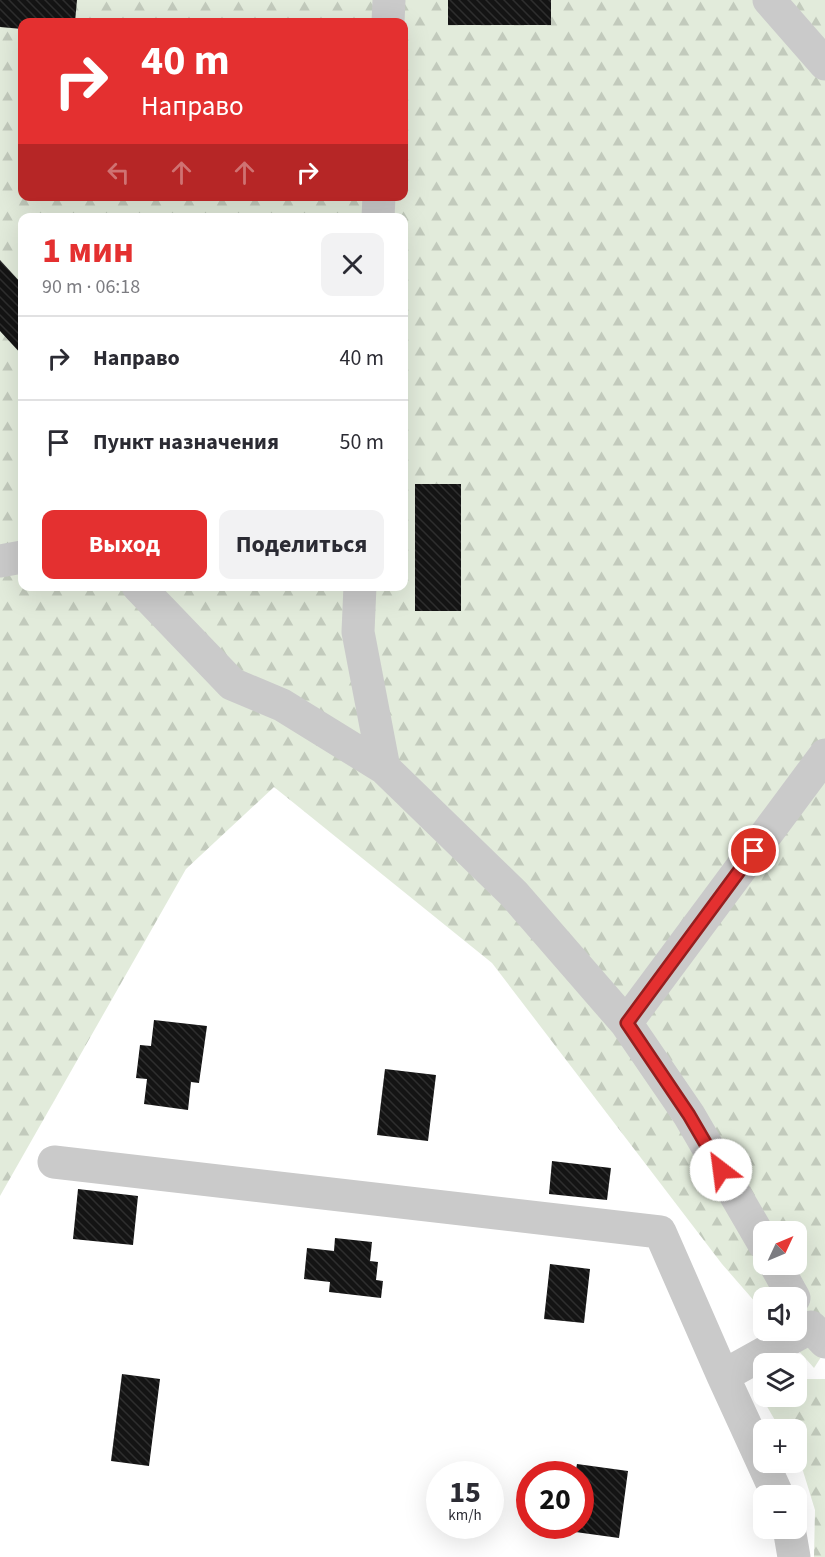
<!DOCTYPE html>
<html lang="ru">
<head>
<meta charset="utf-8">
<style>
	:root { --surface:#fff; --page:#f2f2f3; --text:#2b2b33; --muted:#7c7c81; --line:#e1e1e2; --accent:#e43030 }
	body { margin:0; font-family:"Source Sans 3",sans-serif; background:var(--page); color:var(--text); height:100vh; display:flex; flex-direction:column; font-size:22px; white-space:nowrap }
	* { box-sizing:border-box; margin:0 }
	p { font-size:20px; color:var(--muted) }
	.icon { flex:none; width:33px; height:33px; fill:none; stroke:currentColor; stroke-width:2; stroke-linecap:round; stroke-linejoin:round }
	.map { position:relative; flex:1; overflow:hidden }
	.details { position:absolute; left:18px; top:213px; width:390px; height:378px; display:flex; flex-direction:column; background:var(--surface); border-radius:12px; box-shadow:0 6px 24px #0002 }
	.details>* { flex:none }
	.top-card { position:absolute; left:18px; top:18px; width:390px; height:183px; border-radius:12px; box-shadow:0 6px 24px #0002; background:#e43030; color:#fff; overflow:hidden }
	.needle { width:39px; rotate:46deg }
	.tools { position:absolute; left:753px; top:1221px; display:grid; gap:12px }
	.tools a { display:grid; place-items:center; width:54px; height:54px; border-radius:12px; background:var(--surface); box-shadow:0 6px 24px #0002; font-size:30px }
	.speed { position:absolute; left:426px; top:1461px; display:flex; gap:12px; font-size:30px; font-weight:700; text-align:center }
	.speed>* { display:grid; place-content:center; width:78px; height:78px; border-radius:50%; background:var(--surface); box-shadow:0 6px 24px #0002; line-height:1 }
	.speed small { font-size:15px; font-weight:400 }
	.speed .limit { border:9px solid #d22; background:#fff; color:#111 }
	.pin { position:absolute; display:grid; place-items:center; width:51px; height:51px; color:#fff; margin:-26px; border:3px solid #fff; border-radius:50%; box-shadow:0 2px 6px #0007 }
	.me { position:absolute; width:66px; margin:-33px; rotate:330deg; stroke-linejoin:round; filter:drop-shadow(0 0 4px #0008) }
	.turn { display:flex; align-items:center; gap:21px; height:126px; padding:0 24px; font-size:27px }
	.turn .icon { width:78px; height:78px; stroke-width:2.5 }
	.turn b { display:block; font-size:42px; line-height:51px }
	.lanes { display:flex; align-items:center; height:57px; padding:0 24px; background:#0003; justify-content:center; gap:30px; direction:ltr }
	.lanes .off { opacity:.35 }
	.round { display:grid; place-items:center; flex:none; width:63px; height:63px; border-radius:12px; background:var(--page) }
	.overview { display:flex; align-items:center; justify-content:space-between; height:102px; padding:0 24px }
	h1 { font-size:36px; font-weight:700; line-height:45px; color:var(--accent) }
	.button { display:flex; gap:12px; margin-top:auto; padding:12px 24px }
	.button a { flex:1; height:69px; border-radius:12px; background:var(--accent); color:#fff; font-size:24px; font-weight:700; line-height:69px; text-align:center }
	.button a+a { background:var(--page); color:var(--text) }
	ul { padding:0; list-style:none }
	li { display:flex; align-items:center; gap:18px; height:84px; padding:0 24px; border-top:2px solid var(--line) }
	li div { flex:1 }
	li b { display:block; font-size:22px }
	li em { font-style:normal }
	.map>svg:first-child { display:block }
	.forest { fill:url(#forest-firs); fill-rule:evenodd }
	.building { fill:url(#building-back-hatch) }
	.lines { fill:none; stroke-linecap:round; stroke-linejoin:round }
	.minor { stroke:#cacaca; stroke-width:33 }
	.route-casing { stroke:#941f1f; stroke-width:15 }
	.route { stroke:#e43030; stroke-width:10 }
</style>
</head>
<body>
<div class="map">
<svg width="825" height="1557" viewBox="0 0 825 1557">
	<defs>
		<pattern id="forest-firs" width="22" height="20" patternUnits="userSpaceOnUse" patternTransform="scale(1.5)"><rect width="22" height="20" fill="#e2ebdb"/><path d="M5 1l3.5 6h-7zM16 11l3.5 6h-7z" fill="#c2cabc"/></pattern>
		<pattern id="building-back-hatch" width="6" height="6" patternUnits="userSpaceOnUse" patternTransform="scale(1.5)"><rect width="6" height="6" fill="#141414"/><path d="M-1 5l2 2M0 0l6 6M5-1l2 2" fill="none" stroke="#2e2e2e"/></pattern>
	</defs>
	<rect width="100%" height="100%" fill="#fff"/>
	<path class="forest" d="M0,0h825v1351l-11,17 -33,-37 15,-1v-32h-32l-1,13 -41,-47 -230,-301 -218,-176 -88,82 -186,327zM22,22h382v174h-382zM22,218h382v368h-382zM764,1232h32v32h-32z
		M797,1375l5,4h23v178h-11l1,-47 -12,-39 -6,-12 -1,-29 -16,-1 -19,-33 2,-14 1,14h32z"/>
	<path class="building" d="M0,0h77l-2,22h-53v7l-22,-2z
		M448,0h103v25h-103z
		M0,260l22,24v71l-22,-24z
		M415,484h46v127h-46z
		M154,1020l53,6 -8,57 -8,-1 -3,28 -44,-6 3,-25 -11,-1 4,-33 11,1z
		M385,1069l51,6 -8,66 -51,-6z
		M552,1161l59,7 -4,32 -58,-6z
		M78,1189l60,7 -5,49 -60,-6z
		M335,1238l37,4 -2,19 8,1 -2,18 7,1 -2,17 -52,-6 1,-10 -26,-3 3,-31 27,3z
		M550,1264l40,5 -6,54 -40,-4z
		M122,1374l38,5 -11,87 -38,-5z
		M577,1464l51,7 -9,67 -51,-7 1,-5h11v-52h-5z"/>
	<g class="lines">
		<path class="minor" d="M769,0l56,64
			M388,22l1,-22
			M378,218l1,-22
			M0,561l22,-4
			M138,586l94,98 50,21 102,63 130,126 112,129 63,92 75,129
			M360,586l-2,46 26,136
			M626,1023l199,-268
			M54,1162l606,70 63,144
			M775,1264l19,34
			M778,1496l-55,-120 88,-49 14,15
			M789,1528l5,29"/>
	</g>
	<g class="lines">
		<defs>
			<path id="route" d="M721,1170l-32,-55 -62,-92 127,-172"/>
		</defs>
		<use href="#route" class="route-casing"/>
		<use href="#route" class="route"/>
	</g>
</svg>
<div class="tools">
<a><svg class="needle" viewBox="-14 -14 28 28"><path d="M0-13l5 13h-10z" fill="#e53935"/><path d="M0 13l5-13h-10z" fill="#7c7c81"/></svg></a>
<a><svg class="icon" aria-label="sound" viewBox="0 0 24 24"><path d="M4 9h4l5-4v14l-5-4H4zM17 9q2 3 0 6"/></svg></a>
<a><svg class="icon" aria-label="layers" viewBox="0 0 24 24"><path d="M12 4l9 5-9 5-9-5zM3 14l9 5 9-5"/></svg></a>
<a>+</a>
<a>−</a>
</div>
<div class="speed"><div>15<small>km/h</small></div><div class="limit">20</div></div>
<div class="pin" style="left:754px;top:851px;background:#d93025"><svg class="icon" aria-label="arrive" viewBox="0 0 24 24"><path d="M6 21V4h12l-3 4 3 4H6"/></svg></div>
<svg class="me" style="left:721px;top:1170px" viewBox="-20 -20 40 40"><circle r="19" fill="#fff"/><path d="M0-13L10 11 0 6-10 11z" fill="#e43030"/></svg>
<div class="top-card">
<div class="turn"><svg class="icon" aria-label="right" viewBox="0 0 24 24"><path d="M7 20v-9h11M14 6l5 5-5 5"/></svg><div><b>40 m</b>Направо</div></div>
<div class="lanes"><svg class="icon off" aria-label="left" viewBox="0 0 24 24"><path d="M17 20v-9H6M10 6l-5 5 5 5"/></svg><svg class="icon off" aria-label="ahead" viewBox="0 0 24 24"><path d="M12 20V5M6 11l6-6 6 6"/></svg><svg class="icon off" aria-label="ahead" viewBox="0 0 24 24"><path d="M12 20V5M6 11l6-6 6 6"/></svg><svg class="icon" aria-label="right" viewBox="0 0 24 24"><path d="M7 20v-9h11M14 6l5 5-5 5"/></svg></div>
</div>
<section class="details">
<div class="overview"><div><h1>1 мин</h1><p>90 m · 06:18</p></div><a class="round"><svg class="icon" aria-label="close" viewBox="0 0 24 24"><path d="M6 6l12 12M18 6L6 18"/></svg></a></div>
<ul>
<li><svg class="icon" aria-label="right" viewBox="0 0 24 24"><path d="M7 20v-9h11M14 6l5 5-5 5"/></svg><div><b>Направо</b></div><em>40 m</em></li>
<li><svg class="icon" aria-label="arrive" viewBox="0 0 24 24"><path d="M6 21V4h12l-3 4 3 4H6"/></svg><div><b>Пункт назначения</b></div><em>50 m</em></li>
</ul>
<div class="button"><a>Выход</a><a>Поделиться</a></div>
</section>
</div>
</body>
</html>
